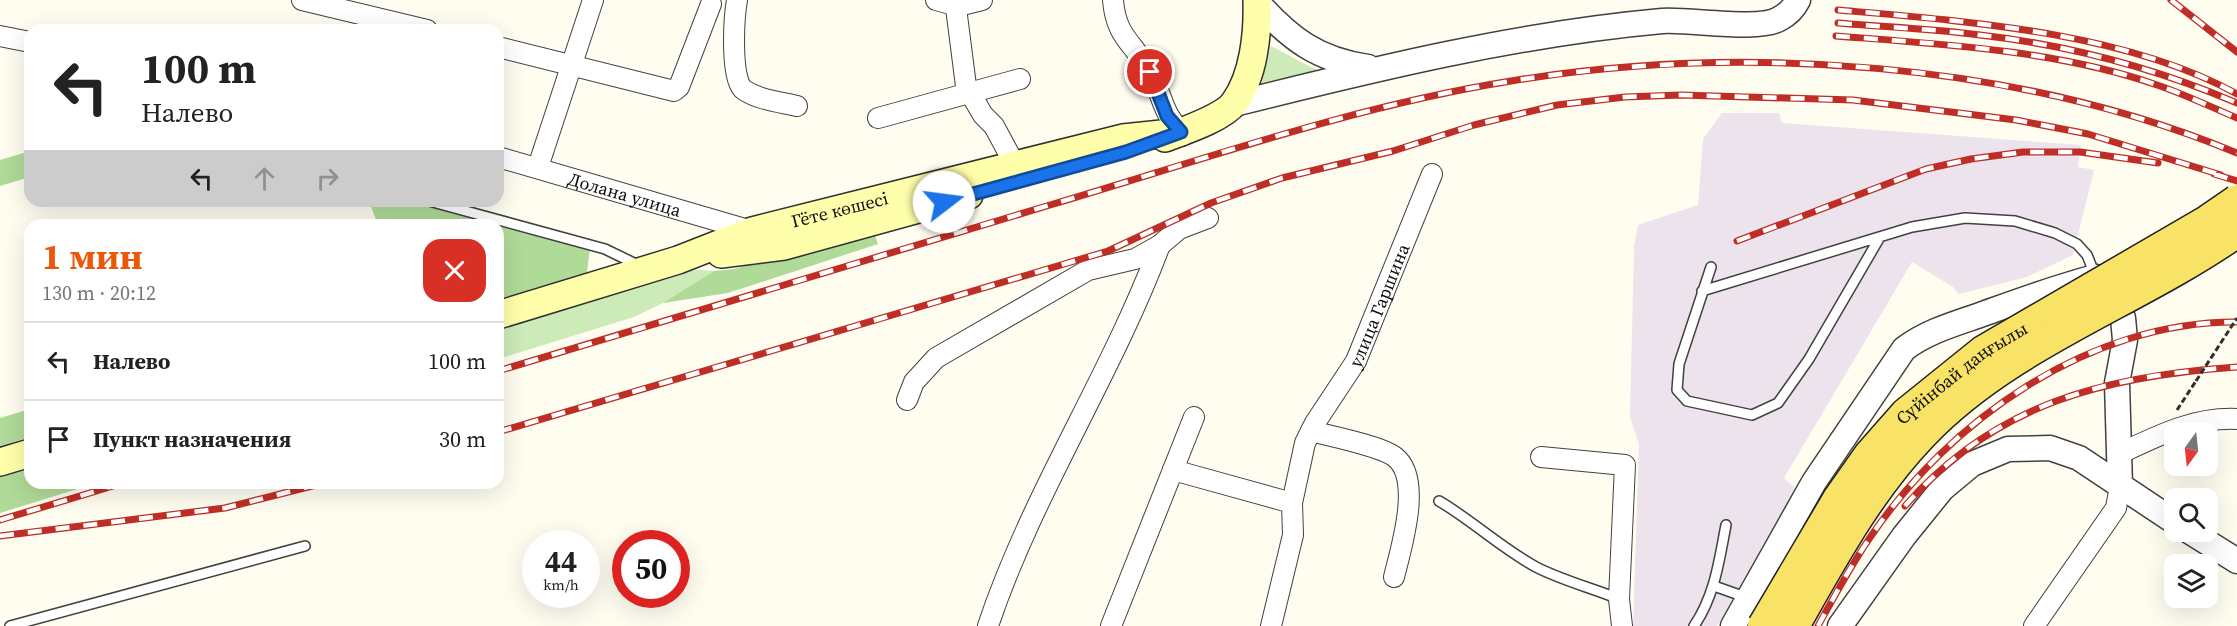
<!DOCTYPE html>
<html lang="ru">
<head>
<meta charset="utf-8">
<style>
	:root { --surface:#fff; --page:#f6f6f6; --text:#222; --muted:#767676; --line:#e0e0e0; --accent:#ea580c }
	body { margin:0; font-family:"Source Serif 4",serif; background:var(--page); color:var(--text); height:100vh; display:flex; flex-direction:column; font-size:22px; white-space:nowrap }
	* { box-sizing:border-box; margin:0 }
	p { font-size:20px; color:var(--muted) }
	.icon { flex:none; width:33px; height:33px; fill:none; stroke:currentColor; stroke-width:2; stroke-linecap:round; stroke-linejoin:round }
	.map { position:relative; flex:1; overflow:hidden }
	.side { position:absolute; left:24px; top:219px; width:480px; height:270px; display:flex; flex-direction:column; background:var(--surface); border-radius:18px; box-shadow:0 6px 24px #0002 }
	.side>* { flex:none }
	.top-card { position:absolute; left:24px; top:24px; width:480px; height:183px; border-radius:18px; box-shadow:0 6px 24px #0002; background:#fff; color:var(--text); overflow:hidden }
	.needle { width:39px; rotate:195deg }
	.controls { position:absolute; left:2164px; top:422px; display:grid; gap:12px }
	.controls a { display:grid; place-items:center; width:54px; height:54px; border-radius:12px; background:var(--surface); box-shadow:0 6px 24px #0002; font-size:30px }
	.speed { position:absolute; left:522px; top:530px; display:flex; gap:12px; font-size:30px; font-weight:700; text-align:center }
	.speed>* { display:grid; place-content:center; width:78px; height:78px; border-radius:50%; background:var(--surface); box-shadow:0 6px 24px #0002; line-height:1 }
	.speed small { font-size:15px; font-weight:400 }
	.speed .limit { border:9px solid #d22; background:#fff; color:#111 }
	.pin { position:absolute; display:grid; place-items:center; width:51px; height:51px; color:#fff; margin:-26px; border:3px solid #fff; border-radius:50%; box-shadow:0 2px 6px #0007 }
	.me { position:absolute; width:66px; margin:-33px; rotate:75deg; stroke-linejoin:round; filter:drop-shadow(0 0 4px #0008) }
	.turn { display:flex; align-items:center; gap:21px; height:126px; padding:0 18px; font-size:27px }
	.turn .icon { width:78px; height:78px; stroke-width:2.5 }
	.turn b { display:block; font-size:42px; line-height:51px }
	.lanes { display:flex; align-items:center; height:57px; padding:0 18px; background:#0003; justify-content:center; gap:30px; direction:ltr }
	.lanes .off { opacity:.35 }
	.round { display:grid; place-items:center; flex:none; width:63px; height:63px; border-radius:18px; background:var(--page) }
	.headline { display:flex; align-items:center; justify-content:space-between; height:102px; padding:0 18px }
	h1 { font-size:36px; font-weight:700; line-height:45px; color:var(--accent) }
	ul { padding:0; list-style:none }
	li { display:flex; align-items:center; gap:18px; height:78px; padding:0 18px; border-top:2px solid var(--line) }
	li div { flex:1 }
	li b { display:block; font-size:22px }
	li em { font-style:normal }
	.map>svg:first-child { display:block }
	.industrial { fill:#ede3ed }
	.green { fill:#cdeab9 }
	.forest { fill:#b0da98 }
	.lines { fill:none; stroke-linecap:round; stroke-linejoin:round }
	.service-casing { stroke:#414141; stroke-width:12 }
	.minor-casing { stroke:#414141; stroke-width:22 }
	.tertiary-casing { stroke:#414141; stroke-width:27 }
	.secondary-casing { stroke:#303030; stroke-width:30 }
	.path { stroke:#303030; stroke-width:3; stroke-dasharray:6 3; stroke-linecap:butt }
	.service { stroke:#fff; stroke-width:9 }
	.minor { stroke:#fff; stroke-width:20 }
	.tertiary { stroke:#fff; stroke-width:24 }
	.secondary { stroke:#fffeab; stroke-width:27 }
	.rail-casing { stroke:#bf2e26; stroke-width:7 }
	.rail { stroke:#fff; stroke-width:4.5; stroke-dasharray:14; stroke-linecap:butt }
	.primary-bridge-casing { stroke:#1f1f1f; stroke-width:33; stroke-linecap:butt }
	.path-bridge { stroke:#303030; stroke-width:3; stroke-dasharray:6 3; stroke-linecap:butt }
	.primary-bridge { stroke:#f8e367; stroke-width:30 }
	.route-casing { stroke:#114b97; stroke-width:15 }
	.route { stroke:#1a73e8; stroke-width:10 }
	.labels { text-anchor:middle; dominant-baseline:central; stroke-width:6; stroke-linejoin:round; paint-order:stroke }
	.street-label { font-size:18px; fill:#0e0e0e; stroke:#fff }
</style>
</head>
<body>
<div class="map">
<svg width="2237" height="626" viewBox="0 0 2237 626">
	<rect width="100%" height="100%" fill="#fffdf0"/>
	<path class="industrial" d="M1722,113h57l3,10 299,22 -3,22 16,3 -21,85 -46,22 -68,17 -6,-7 -41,-25 -128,216 11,10 -78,138h-84l6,-182 -9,-27 4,-171 4,-21 60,-20 5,-66z"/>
	<path class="green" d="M1271,46l51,27 -63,20z
		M688,269l26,2 -47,30 -33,16 -136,42v-36z"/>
	<path class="forest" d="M30,151v26l-30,9v-26z
		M369,201h48l173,47 -3,25 -89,28v-76h-120z
		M873,230l5,14 -150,49 -65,10 51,-32 20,-2z
		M30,409v28l-30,9v-28z
		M30,459v24h67l-97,30v-46z"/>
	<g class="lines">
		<defs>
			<path id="service" d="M429,201l176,48 35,17
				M1711,267l-32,97 -2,26 10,11 65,14 26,-12 31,-44 71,-122
				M1702,291l210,-64 53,-9 50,3 40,12 22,11 10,11 8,20
				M1439,501c34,20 62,47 97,66 25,13 56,21 83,32
				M1714,586l34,12
				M10,626l295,-80
				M1694,626c21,-31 25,-65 32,-101"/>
			<g id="minor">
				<path d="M302,0l125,30"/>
				<path d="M737,0c-3,17 -7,81 7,90 15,10 36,12 53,16"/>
				<path d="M936,0l22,6 24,-6"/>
				<path d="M955,0l11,86 17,29 11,11 21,39"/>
				<path d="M1113,0c3,39 22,43 38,74 12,23 11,38 30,58"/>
				<path d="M0,36l30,6"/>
				<path d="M498,47l176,44 5,-4 32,-83"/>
				<path d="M878,118l142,-39"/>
				<path id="s1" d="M498,157l254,74"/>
				<path d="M538,167l55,-167"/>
				<path d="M907,400l7,-18 22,-24 152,-88 47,-11 25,-14 19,-16 29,-11"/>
				<path d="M1311,431c19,5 70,15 84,26 28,22 6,91 -1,120"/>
				<path d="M2119,454c38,-18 75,-37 118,-35"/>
				<path d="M1541,457l84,8 -6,134 3,27"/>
				<path d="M1173,470l119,33"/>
				<path d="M988,626c44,-132 123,-250 172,-381"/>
				<path d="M1111,626l83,-209"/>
				<path id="s2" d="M1271,626l22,-91 -1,-32 13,-60 10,-20 41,-62 76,-187"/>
				<path d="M2034,626l82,-118 4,-22"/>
			</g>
			<path id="tertiary" d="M1257,2c33,37 61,58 111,65
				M1234,104c140,-35 283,-70 428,-83 28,-2 97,10 117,-2 8,-4 15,-11 19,-19
				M2189,531l48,30
				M1733,626l81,-144 90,-133c22,-17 50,-25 76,-34 39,-14 76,-28 116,-38l27,41 2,22 -8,43 3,103
				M1840,626l64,-90 38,-47 30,-25 36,-15 42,-1 29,10 96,64"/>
			<g id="secondary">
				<path d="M1165,138c18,-7 58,-20 69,-35 20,-27 24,-70 23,-103"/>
				<path d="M721,254l63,-8 185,-51"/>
				<path id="s3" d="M498,315l180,-55 74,-29 371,-93 58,-6"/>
				<path d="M0,462l30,-9"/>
			</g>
		</defs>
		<use href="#service" class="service-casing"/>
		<use href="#minor" class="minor-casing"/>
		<use href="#tertiary" class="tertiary-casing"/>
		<use href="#secondary" class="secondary-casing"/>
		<path class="path" d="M2177,410l19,-29"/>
		<use href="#service" class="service"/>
		<use href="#minor" class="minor"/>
		<use href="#tertiary" class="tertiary"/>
		<use href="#secondary" class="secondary"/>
		<defs>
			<path id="rail" d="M2171,0l66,52
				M1838,10c127,11 287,22 399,84
				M1838,23c47,4 95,6 142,12 88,10 175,33 257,68
				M1836,36c104,8 221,14 321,49 27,9 54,22 80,33
				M2214,174l23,7
				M1737,241l189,-72 45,-10 52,-7h57l78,11
				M498,371c184,-55 368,-111 552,-166 152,-45 304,-99 461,-124 234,-38 506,-19 726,72
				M498,432l610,-181 103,-48 71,-25 111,-27 81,-26 83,-20 68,-8 56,-2 172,5 163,20 72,14 133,41
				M1905,506c90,-103 201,-130 332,-139
				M0,520l123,-37
				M0,536l225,-28 99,-25
				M1818,626c16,-29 32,-59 51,-87 80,-119 221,-218 368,-217"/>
		</defs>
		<use href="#rail" class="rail-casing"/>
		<use href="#rail" class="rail"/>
		<defs>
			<g id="primary-bridge">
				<path id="s4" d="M1763,626l75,-127 31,-44 37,-42 77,-62 222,-129 32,-22"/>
				<path d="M1794,626c38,-67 75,-136 129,-192 87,-91 213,-131 314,-202"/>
			</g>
		</defs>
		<use href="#primary-bridge" class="primary-bridge-casing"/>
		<path class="path-bridge" d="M2196,381l41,-63"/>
		<use href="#primary-bridge" class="primary-bridge"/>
	</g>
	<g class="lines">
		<defs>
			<path id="route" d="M944,202l182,-50 55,-20 -14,-16 -17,-44"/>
		</defs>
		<use href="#route" class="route-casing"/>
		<use href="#route" class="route"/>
	</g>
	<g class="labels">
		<g class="street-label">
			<text stroke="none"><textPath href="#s1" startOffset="132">Долана улица</textPath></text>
			<text stroke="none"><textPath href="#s3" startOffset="358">Гёте көшесі</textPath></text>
			<text stroke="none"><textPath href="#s2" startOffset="344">улица Гаршина</textPath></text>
			<text stroke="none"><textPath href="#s4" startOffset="326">Сүйінбай даңғылы</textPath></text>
		</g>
	</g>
</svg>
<div class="controls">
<a><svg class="needle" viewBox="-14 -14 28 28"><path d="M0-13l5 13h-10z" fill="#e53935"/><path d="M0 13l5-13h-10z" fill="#767676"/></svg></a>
<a><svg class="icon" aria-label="search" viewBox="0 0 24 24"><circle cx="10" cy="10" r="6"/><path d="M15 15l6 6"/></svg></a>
<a><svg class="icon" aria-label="layers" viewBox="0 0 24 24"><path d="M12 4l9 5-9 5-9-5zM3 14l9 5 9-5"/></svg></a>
</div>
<div class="speed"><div>44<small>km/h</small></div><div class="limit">50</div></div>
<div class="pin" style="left:1150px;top:72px;background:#d93025"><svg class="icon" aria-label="arrive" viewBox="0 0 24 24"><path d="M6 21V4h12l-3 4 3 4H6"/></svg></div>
<svg class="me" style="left:944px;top:202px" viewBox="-20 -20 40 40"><circle r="19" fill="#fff"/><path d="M0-13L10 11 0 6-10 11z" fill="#1a73e8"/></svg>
<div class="top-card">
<div class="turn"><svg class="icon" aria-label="left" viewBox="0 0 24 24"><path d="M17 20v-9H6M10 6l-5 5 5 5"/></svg><div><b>100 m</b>Налево</div></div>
<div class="lanes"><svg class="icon" aria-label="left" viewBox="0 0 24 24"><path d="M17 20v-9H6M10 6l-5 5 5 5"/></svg><svg class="icon off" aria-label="ahead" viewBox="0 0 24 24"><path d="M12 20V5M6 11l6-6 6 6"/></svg><svg class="icon off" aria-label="right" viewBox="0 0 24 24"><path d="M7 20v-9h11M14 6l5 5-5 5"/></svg></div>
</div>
<section class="side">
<div class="headline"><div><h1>1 мин</h1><p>130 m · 20:12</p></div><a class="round" style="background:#d93025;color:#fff"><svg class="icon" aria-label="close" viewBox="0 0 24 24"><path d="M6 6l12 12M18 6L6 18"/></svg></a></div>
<ul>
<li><svg class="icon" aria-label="left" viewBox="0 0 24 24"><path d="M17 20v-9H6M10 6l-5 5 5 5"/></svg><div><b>Налево</b></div><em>100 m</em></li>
<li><svg class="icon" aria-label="arrive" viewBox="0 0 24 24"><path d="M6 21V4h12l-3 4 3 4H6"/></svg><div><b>Пункт назначения</b></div><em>30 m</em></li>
</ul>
</section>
</div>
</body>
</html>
